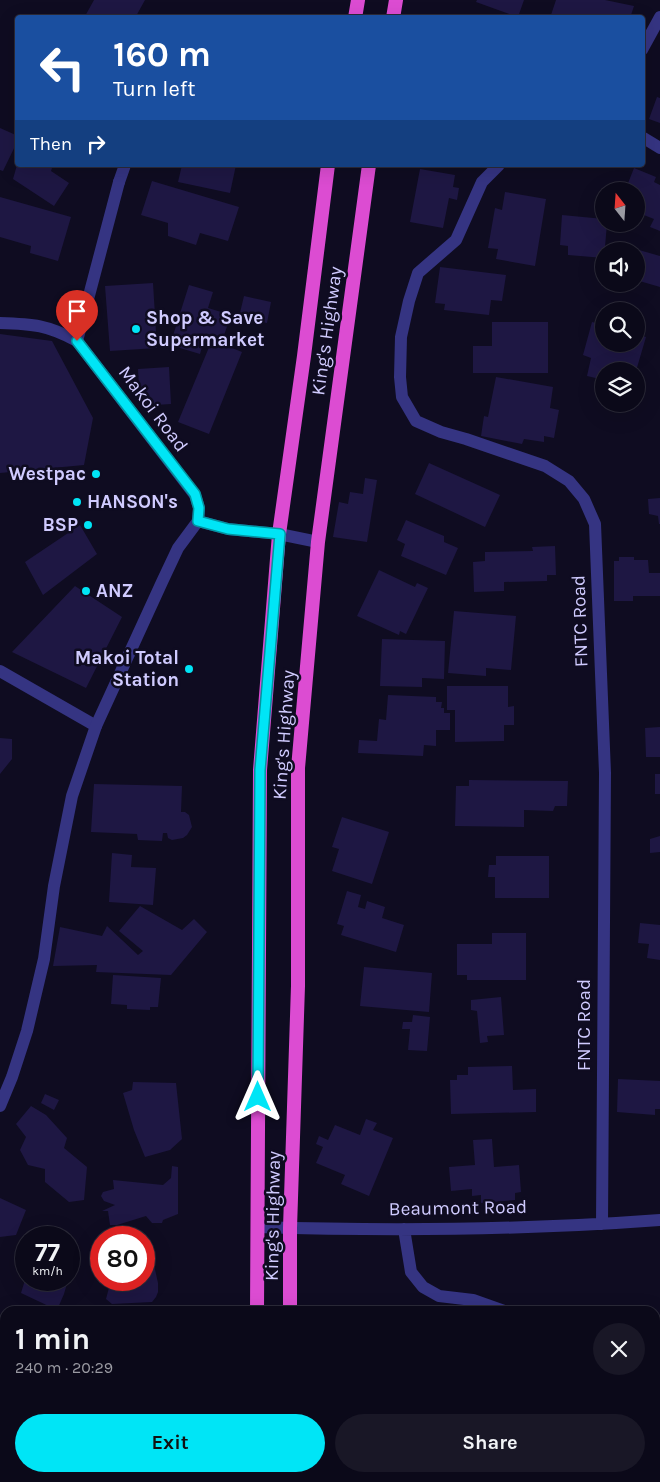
<!DOCTYPE html>
<html lang="en">
<head>
<meta charset="utf-8">
<style>
	:root { --surface:#0b0919; --page:#191726; --text:#f1f3f6; --muted:#9a9aa2; --line:#2b2a38; --accent:#00e5f6 }
	body { margin:0; font-family:Karla,sans-serif; background:var(--page); color:var(--text); height:100vh; display:flex; flex-direction:column; font-size:19px; white-space:nowrap }
	* { box-sizing:border-box; margin:0 }
	p { font-size:16px; color:var(--muted) }
	.icon { flex:none; width:28px; height:28px; fill:none; stroke:currentColor; stroke-width:2; stroke-linecap:round; stroke-linejoin:round }
	.map { position:relative; flex:1; overflow:hidden }
	.panel { position:absolute; left:0px; top:1306px; width:660px; height:176px; display:flex; flex-direction:column; background:var(--surface); border-radius:15px 15px 0 0; box-shadow:0 5px 20px #0002,0 0 0 1px var(--line) }
	.panel>* { flex:none }
	.top-card { position:absolute; left:15px; top:15px; width:630px; height:152px; border-radius:5px; box-shadow:0 5px 20px #0002,0 0 0 1px var(--line); background:#1a4fa0; color:#fff; overflow:hidden }
	.needle { width:32px; rotate:343deg }
	.controls { position:absolute; left:595px; top:182px; display:grid; gap:10px }
	.controls a { display:grid; place-items:center; width:50px; height:50px; border-radius:50%; background:var(--surface); box-shadow:0 5px 20px #0002,0 0 0 1px var(--line); font-size:25px }
	.speed { position:absolute; left:15px; top:1226px; display:flex; gap:10px; font-size:25px; font-weight:700; text-align:center }
	.speed>* { display:grid; place-content:center; width:65px; height:65px; border-radius:50%; background:var(--surface); box-shadow:0 5px 20px #0002,0 0 0 1px var(--line); line-height:1 }
	.speed small { font-size:12px; font-weight:400 }
	.speed .limit { border:8px solid #d22; background:#fff; color:#111 }
	.pin { position:absolute; display:grid; place-items:center; width:42px; height:42px; color:#fff; margin:-51px -21px; border-radius:50% 50% 50% 0; rotate:-45deg; box-shadow:0 0 5px #0007 }
	.pin .icon { rotate:45deg }
	.me { position:absolute; width:55px; margin:-28px; rotate:0deg; stroke-linejoin:round; filter:drop-shadow(0 0 4px #0008) }
	.turn { display:flex; align-items:center; gap:18px; height:105px; padding:0 15px; font-size:22px }
	.turn .icon { width:65px; height:65px; stroke-width:2.5 }
	.turn b { display:block; font-size:35px; line-height:42px }
	.then { display:flex; align-items:center; height:48px; padding:0 15px; background:#0003; gap:10px; font-size:19px }
	.round { display:grid; place-items:center; flex:none; width:52px; height:52px; border-radius:26px; background:var(--page) }
	.summary { display:flex; align-items:center; justify-content:space-between; height:85px; padding:0 15px }
	h1 { font-size:30px; font-weight:700; line-height:38px }
	.primary-button { display:flex; gap:10px; margin-top:auto; padding:10px 15px }
	.primary-button a { flex:1; height:58px; border-radius:30px; background:var(--accent); color:#111; font-size:20px; font-weight:700; line-height:58px; text-align:center }
	.primary-button a+a { background:var(--page); color:var(--text) }
	.map>svg:first-child { display:block }
	.building { fill:#1e1743 }
	.lines { fill:none; stroke-linecap:round; stroke-linejoin:round }
	.service { stroke:#353482; stroke-width:12 }
	.minor { stroke:#353482; stroke-width:12 }
	.tertiary { stroke:#353482; stroke-width:12 }
	.trunk { stroke:#dc4cd2; stroke-width:14 }
	.route-casing { stroke:#0095a0; stroke-width:12 }
	.route { stroke:#00e5f6; stroke-width:9 }
	.poi-dot { fill:#00e5f6; stroke:#0f0c21; stroke-width:2 }
	.labels { text-anchor:middle; dominant-baseline:central; stroke-width:5; stroke-linejoin:round; paint-order:stroke }
	.poi-label { font-size:19px; font-weight:bold; fill:#d0cbff; stroke:#0f0c21; text-anchor:start }
	.street-label { font-size:19px; fill:#d0cbff; stroke:#0f0c21 }
</style>
</head>
<body>
<div class="map">
<svg width="660" height="1482" viewBox="0 0 660 1482">
	<rect width="100%" height="100%" fill="#0f0c21"/>
	<path class="building" d="M94,0h51l-10,18h-51z
		M477,0h47l-6,17 -42,-15z
		M556,0h49l29,6 -4,12h-80z
		M657,97l3,1v25l-11,-4z
		M0,128l18,8v4l-15,31 -3,-1z
		M17,165h36l-2,6 18,12 -15,23 -41,-27z
		M182,165h54l-6,28 -52,-11z
		M634,168l22,9 -2,5 6,3v46l-10,-4 4,-8 -18,-7v-21h-11z
		M420,169l35,6 -2,12 6,1 -2,12 -8,-2 -6,30 -33,-6z
		M152,181l87,26 -11,34 -28,-8 -4,12 -28,-9v-13l-27,-8z
		M505,192l41,7 -11,67 -39,-7 2,-10 -10,-1 7,-40 7,2z
		M0,197l71,20 -13,44 -28,-8 1,-7 -31,-9z
		M562,215l42,4v5h3l-3,34 -36,-3v-9l-8,-1z
		M632,248l28,8v31l-24,-7 4,-14 -4,-1v-14h-5z
		M440,267l66,8 -4,26 -11,-1 -2,15 -45,-5 1,-6 -10,-1z
		M153,283l4,65 -47,3 -5,-65z
		M189,285l24,7 -5,16 23,7 -9,26 -17,-5 -5,18 -30,-9z
		M244,296l27,6 -4,21 -28,-6z
		M492,322h56v51h-75v-27h19z
		M592,322l12,3v19h32v-10l10,3 -10,34h-32v9l-17,-4 4,-18 -8,-3z
		M0,334l52,7 41,77 -9,47 -84,8z
		M212,340l30,12 -33,82 -31,-12z
		M169,367l2,37 -31,2 -2,-37z
		M496,377l57,10 -3,21 9,2 -5,28 -10,-2v6l-20,-3 -2,5 -41,-8 3,-20 4,1z
		M429,463l71,32 -15,32 -70,-33z
		M365,478l12,2 -10,62 -34,-5 6,-35 9,2 2,-12 13,2z
		M660,498v26h-1l-1,-8 -9,-2 -1,-15z
		M406,520l38,16v6l14,6 -12,27 -45,-19 4,-12 -8,-4z
		M80,525l17,29 -54,41 -18,-33z
		M555,546l1,29h-9v6l-43,1v9l-30,1 -1,-30 12,-1v-9l48,-1 -1,-4z
		M619,557h15v3h14l1,13h11v23h-27v5h-19v-40h5z
		M379,570l36,17 2,-4 11,5 -22,46 -6,-3 -1,4 -42,-19z
		M75,586l47,31 -36,71 -74,-36z
		M454,611l62,5 -5,54 -25,-2v8l-38,-3z
		M382,639l63,2 -1,38 -22,-1v9l-42,-1z
		M447,686h61v21l6,-1v19h-10v16l-49,1v-32h-8z
		M388,695l48,2v5h6l-1,6h3v5h6v17h-14v16l-12,-1 -1,11 -65,-3 1,-13 18,1 2,-22 7,1z
		M660,727v30h-14l-1,-29z
		M0,738l12,1v20l-12,15z
		M655,774h5v20h-5z
		M469,780l99,1 -1,25h-12l-2,5 -29,-1v17l-69,-1 1,-40h13z
		M94,784l88,2 -1,26h4l4,3 3,12 -5,8 -4,3 -11,2 -4,-2 -1,-5h-4l-1,8 -24,-1 -1,-6 -46,-2z
		M342,817l47,15 -17,52 -40,-13 7,-22 -7,-2z
		M660,836v16l-10,1v-14z
		M112,853l20,2 -1,12 25,1 -3,37 -44,-3z
		M496,856h53v42h-54v-21h-7l1,-12h7z
		M347,891l14,4 -3,12 7,2 2,-8 18,6 -3,11 22,7 -8,27 -55,-17 3,-9 -7,-2z
		M140,906l42,24 12,-11 13,13 -36,43 -75,-3 1,-7 -44,1 7,-39 42,9 5,-10 31,29 5,-4 -24,-20z
		M640,923l20,2v35l-13,-2 2,-14 -11,-1z
		M492,933h34v47h-59v-5h-10v-31h35z
		M364,967l68,6 -3,39 -69,-6z
		M113,975l48,3 -3,29h-8v3l-23,-1v-4l-16,-1z
		M501,997l3,38 -17,1 1,6 -8,1 -3,-32 -6,-1v-10z
		M413,1015l17,2 -3,34 -19,-1 2,-21h-8l1,-7h9z
		M512,1066l1,24 23,-1v23l-85,2 -1,-34h7v-5h11v-8z
		M618,1079l42,2v28h-5v6l-38,-3z
		M133,1082l43,1 6,56 -12,11 -25,7 -11,-27 -11,-37 9,-3z
		M45,1094l14,6 -5,10 -13,-7z
		M31,1106l15,9 21,23 -3,10 23,19 -3,33 -15,2 -24,-20v-13l-17,-4 -8,-15 6,-13 -10,-13z
		M366,1119l11,4 -4,7 20,8 -24,58 -28,-12 4,-9 -29,-12 7,-16 -7,-3 3,-8 9,4 7,-15 25,10z
		M492,1139l2,28 25,-2 2,27 -6,1v7l-34,3v-8l-9,1v-7l-21,2 -2,-24 26,-2 -2,-25z
		M172,1166l6,1v47l-15,6 -1,3h-10l-6,-7 -29,9h-7l-2,-14h-6l13,-6 -11,-4 -3,-5 2,-4 11,-3 -1,-9 50,5 8,-7z
		M0,1198l26,12 -10,25 -16,2z
		M69,1242l3,1 6,19 -9,16z
		M144,1250h4l6,15 4,18v9l-2,5 -4,5 -40,2 -6,-5 5,-19h33z
		M25,1280h43l-4,14 -7,16 -36,-17z
		M481,1478h34v4h-33z"/>
	<g class="lines">
		<path class="service" d="M119,182l6,-17"/>
		<path class="minor" d="M642,50l18,-33
			M642,137l18,11
			M499,165l-17,17 -26,58 -38,33 -9,28 -8,36 -1,40 2,20 14,24 25,11 25,7 79,27 24,15 15,18 11,25 10,249 -3,451
			M0,323c33,1 48,2 77,18l118,154 4,13 -1,13
			M77,341l42,-159
			M0,671l96,55
			M257,1227c134,4 270,3 403,-7
			M404,1229l7,43 12,15 16,9 34,4 31,11
			M0,1363l5,4
			M567,1478v4"/>
		<path class="tertiary" d="M0,1106l12,-29 15,-46 17,-72 10,-73 18,-90 24,-70 66,-144 16,-34 20,-27 30,8 51,5 39,8"/>
		<path class="trunk" d="M355,18l3,-18
			M393,18l3,-18
			M257,1311l3,-541 19,-236 25,-178 24,-191
			M290,1311v-83l8,-242v-218l20,-226 51,-377
			M291,1478v4
			M257,1482v-4"/>
	</g>
	<g class="lines">
		<defs>
			<path id="route" d="M77,341l118,153 4,14 -1,13 30,8 52,5 -20,236 -2,327"/>
		</defs>
		<use href="#route" class="route-casing"/>
		<use href="#route" class="route"/>
	</g>
	<g class="poi-dot">
		<circle cx="136" cy="329" r="5"/>
		<circle cx="96" cy="474" r="5"/>
		<circle cx="77" cy="502" r="5"/>
		<circle cx="88" cy="525" r="5"/>
		<circle cx="86" cy="591" r="5"/>
		<circle cx="189" cy="669" r="5"/>
	</g>
	<g class="labels">
		<g class="poi-label">
			<text x="146" y="318">Shop &amp; Save<tspan x="146" dy="22">Supermarket</tspan></text>
			<text x="86" y="474" text-anchor="end">Westpac</text>
			<text x="87" y="502">HANSON's</text>
			<text x="78" y="525" text-anchor="end">BSP</text>
			<text x="96" y="591">ANZ</text>
			<text x="179" y="658" text-anchor="end">Makoi Total<tspan x="179" dy="22">Station</tspan></text>
		</g>
		<g class="street-label">
			<text transform="translate(327 331) rotate(-82)">King's Highway</text>
			<text transform="translate(153 409) rotate(53)">Makoi Road</text>
			<text transform="translate(580 621) rotate(-92)">FNTC Road</text>
			<text transform="translate(284 735) rotate(-86)">King's Highway</text>
			<text transform="translate(584 1025) rotate(-90)">FNTC Road</text>
			<text transform="translate(458 1208) rotate(-1)">Beaumont Road</text>
			<text transform="translate(273 1216) rotate(-89)">King's Highway</text>
		</g>
	</g>
</svg>
<div class="controls">
<a><svg class="needle" viewBox="-14 -14 28 28"><path d="M0-13l5 13h-10z" fill="#e53935"/><path d="M0 13l5-13h-10z" fill="#9a9aa2"/></svg></a>
<a><svg class="icon" aria-label="sound" viewBox="0 0 24 24"><path d="M4 9h4l5-4v14l-5-4H4zM17 9q2 3 0 6"/></svg></a>
<a><svg class="icon" aria-label="search" viewBox="0 0 24 24"><circle cx="10" cy="10" r="6"/><path d="M15 15l6 6"/></svg></a>
<a><svg class="icon" aria-label="layers" viewBox="0 0 24 24"><path d="M12 4l9 5-9 5-9-5zM3 14l9 5 9-5"/></svg></a>
</div>
<div class="speed"><div>77<small>km/h</small></div><div class="limit">80</div></div>
<div class="pin" style="left:77px;top:341px;background:#d93025"><svg class="icon" aria-label="arrive" viewBox="0 0 24 24"><path d="M6 21V4h12l-3 4 3 4H6"/></svg></div>
<svg class="me" style="left:258px;top:1097px" viewBox="-20 -20 40 40"><path d="M0-17L14 15 0 8-14 15z" fill="#00e5f6" stroke="#fff" stroke-width="4"/></svg>
<div class="top-card">
<div class="turn"><svg class="icon" aria-label="left" viewBox="0 0 24 24"><path d="M17 20v-9H6M10 6l-5 5 5 5"/></svg><div><b>160 m</b>Turn left</div></div>
<div class="then">Then<svg class="icon" aria-label="right" viewBox="0 0 24 24"><path d="M7 20v-9h11M14 6l5 5-5 5"/></svg></div>
</div>
<section class="panel">
<div class="summary"><div><h1>1 min</h1><p>240 m · 20:29</p></div><a class="round"><svg class="icon" aria-label="close" viewBox="0 0 24 24"><path d="M6 6l12 12M18 6L6 18"/></svg></a></div>
<div class="primary-button"><a>Exit</a><a>Share</a></div>
</section>
</div>
</body>
</html>
